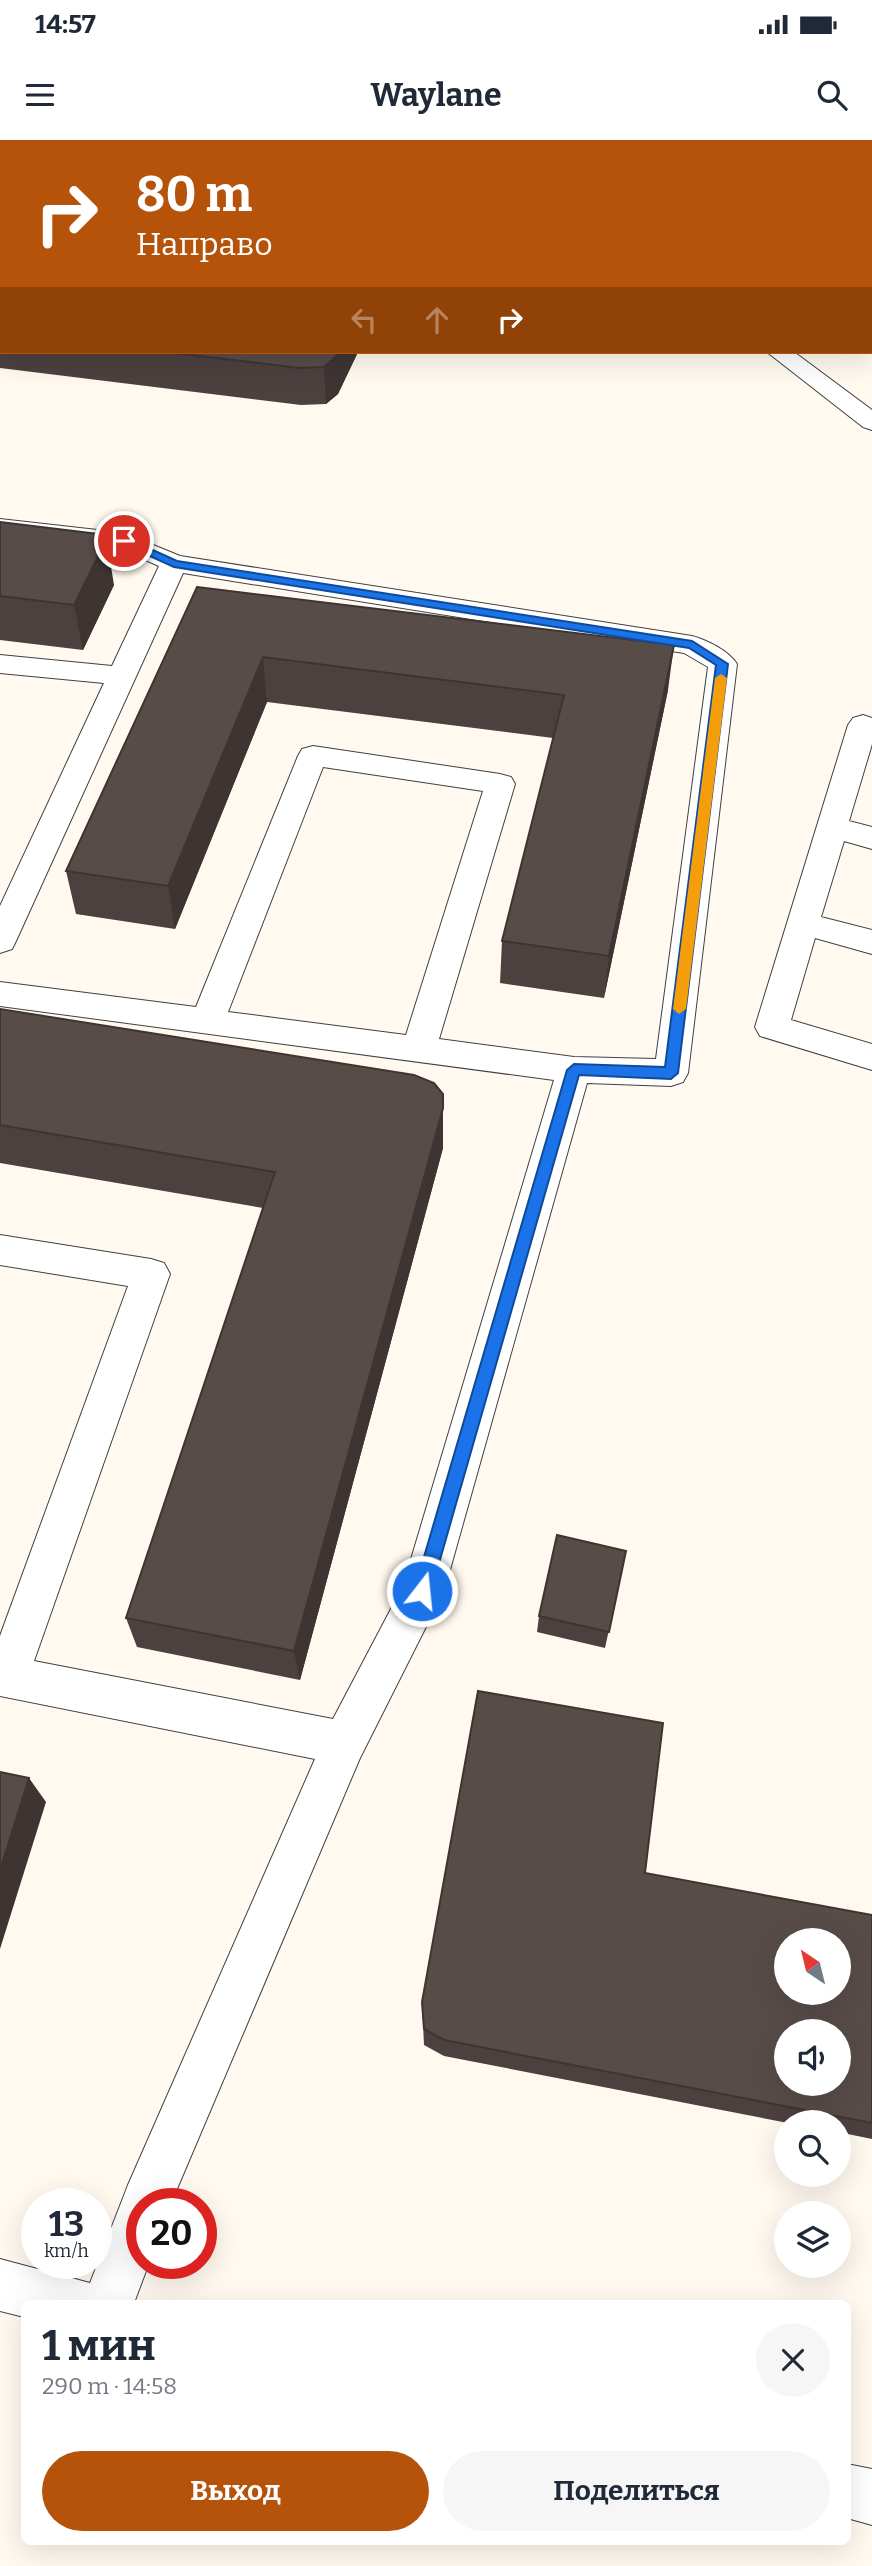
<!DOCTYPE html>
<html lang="ru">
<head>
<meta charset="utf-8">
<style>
	:root { --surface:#fff; --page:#f6f6f7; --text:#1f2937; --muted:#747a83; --accent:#b45309 }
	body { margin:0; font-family:Bitter,serif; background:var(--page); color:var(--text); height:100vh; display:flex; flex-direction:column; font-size:26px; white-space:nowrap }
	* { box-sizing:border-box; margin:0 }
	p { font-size:23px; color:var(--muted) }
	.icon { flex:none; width:38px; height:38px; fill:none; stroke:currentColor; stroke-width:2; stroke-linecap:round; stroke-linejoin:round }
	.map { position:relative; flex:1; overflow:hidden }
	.panel { position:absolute; left:21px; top:2160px; width:830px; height:245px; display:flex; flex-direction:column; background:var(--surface); border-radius:10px; box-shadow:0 7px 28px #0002 }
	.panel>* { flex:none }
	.top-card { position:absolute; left:0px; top:0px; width:873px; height:214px; box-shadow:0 7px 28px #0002; background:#b45309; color:#fff; overflow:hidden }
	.needle { width:46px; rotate:325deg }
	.buttons { position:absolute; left:774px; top:1788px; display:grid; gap:14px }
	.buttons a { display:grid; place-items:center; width:77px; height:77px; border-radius:50%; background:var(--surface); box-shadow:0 7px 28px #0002; font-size:35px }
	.speed { position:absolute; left:21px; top:2048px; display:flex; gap:14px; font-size:35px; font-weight:700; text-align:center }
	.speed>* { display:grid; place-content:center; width:91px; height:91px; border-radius:50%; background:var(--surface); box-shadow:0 7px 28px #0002; line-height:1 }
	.speed small { font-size:18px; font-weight:400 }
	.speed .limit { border:10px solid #d22; background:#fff; color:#111 }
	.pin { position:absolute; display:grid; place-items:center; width:60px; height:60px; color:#fff; margin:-30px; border:4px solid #fff; border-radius:50%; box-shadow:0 2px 7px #0007 }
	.me { position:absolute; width:77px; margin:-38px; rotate:16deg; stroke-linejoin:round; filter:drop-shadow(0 0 5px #0008) }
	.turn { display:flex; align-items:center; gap:24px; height:147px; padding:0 21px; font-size:32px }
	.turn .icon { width:91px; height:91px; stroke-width:2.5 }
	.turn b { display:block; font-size:49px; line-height:60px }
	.lanes { display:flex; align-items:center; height:66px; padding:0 21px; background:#0003; justify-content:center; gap:35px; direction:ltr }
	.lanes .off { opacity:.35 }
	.round { display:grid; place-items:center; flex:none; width:74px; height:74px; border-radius:37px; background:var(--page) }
	.overview { display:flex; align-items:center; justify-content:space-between; height:119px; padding:0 21px }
	h1 { font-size:42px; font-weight:700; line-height:52px }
	.button { display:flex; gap:14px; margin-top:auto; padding:14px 21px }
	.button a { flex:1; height:80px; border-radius:42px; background:var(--accent); color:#fff; font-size:28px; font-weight:700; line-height:80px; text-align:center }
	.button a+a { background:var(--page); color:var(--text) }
	.status { display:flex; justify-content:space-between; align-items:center; height:49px; padding:0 35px; background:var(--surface); direction:ltr }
	.status svg { height:19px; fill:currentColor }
	header { display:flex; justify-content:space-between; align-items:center; height:91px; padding:0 21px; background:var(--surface); font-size:32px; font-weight:700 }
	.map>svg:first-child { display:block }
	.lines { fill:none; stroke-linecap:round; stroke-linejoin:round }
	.minor-casing { stroke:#414141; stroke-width:2 }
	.minor { fill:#fff; fill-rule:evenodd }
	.wall { fill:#4c413f }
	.shaded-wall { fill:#3e3533 }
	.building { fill:#584c49; stroke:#3e3533; stroke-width:2; fill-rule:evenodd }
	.route { fill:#1a73e8; stroke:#114b97; stroke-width:2 }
	.slow { fill:#f59e0b }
</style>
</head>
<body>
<div class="status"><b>14:57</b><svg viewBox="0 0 49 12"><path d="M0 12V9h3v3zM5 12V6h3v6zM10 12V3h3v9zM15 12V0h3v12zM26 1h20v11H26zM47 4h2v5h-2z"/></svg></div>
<header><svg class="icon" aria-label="menu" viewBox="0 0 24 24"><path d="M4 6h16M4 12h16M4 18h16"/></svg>Waylane<svg class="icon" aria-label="search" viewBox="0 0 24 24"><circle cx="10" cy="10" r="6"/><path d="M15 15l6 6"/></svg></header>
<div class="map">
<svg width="872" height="2426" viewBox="0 0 872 2426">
	<rect width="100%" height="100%" fill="#fff9ef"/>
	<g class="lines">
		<defs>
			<path id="minor" d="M226,0h20l-21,2z
				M272,0h20l1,2h-22z
				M486,0h21l1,2h-21z
				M0,50h2v14h-2z
				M767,212h27l78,58v20l-9,-3z
				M0,379l124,14 56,23 512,80c15,4 37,15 45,28l-49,409 -5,9 -12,4 -84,-3 -143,508 -84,167 -189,445h-29v60h7l-15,40h-110v14l-24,-6v-52l90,24 38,-98 187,-426 -315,-63v-60l128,-350 -128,-21v-30l151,24 13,4 6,11 -136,387 299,58 70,-133 151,-506 -554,-74v-24l196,25 102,-251 4,-7 11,-3 187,28 11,3 4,7 -76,255 135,18 82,2 52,-392 -24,-14 -501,-80 -167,368 -4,8 -12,4v-47l104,-223 -104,-10v-18l112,11 47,-100 -41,-18 -118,-13zM323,627l160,24 -77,244 -178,-23z
				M863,575l9,3v26l-23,77 23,6v22l-28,-8 -23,76 51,13v24l-57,-16 -24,82 81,24v26l-112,-34 -5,-9 93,-302 5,-7z
				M847,2324l25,5v56l-25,-7z"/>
		</defs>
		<use href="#minor" class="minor-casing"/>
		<use href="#minor" class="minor"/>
	</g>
	<path class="wall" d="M40,0h95l-1,2h-94z
		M0,61h2v151h356l-20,42 -12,10 -25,1 -301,-37z
		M0,382l114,63 -31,65 -83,-10z
		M197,447l471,103 -64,308 -104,-15 2,-42 51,-203 -286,-36 -92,227 -99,-15 -10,-43z
		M0,869l443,139 -143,532 -163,-33 -11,-29 137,-410 -263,-45z
		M626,1411l-21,97 -68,-16 2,-16z
		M645,1733l227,42v224l-34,-7v-9h-50l-344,-67 -20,-11 -2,-43z"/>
	<path class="shaded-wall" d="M113,0h22l-1,2h-22z
		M339,212h19l-20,42 -12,10 -2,-37z
		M106,395l8,50 -31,65 -9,-45z
		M674,505l-6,45 -64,308 5,-42z
		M263,517l4,45 -92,227 -7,-43z
		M443,968v40l-143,532 -6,-29z
		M29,1638l17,24 -46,147v-79z"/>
	<path class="building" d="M649,0h7l2,2h-18z
		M0,61h2v131h-2z
		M167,212h172l-3,4 -12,11 -25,1z
		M0,382l106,13v5l-32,65 -74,-9z
		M197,447l477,58 -65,311 -107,-15 62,-246 -301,-38 -95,229 -102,-15z
		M0,869l414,66 20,8 9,11v14l-149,543 -168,-33 149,-446 -275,-47z
		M557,1395l69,16 -17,81 -70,-16z
		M478,1551l185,32 -18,150 227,42v208l-428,-83 -20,-11 -2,-27zM786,1801h52v52h-52zM786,1892h52v52h-52z
		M0,1632l29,6 -29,92z"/>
	<path class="route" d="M124,397l53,24 515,80 36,23 -50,409 -7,6 -92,-4 -148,516 -2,6 -7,2 -6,-2 -2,-6 153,-521 7,-6 91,3 51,-402 -27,-17 -515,-81 -53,-24 -2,-2z"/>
	<path class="slow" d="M721,534l6,4 -41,331 -7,5 -6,-5 42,-331z"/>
</svg>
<div class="buttons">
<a><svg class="needle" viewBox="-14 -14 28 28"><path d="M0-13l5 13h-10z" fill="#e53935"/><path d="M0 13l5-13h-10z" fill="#747a83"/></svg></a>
<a><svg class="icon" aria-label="sound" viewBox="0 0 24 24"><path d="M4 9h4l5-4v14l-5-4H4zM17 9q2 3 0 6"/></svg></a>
<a><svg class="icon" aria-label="search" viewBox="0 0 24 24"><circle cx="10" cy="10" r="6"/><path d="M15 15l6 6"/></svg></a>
<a><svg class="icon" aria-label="layers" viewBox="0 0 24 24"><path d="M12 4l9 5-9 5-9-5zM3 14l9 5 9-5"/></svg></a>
</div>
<div class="speed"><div>13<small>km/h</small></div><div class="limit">20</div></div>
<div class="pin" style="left:124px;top:401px;background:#d93025"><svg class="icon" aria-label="arrive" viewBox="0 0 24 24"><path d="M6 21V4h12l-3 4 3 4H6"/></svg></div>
<svg class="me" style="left:422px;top:1451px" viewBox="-20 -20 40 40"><circle r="17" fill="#1a73e8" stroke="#fff" stroke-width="3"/><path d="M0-11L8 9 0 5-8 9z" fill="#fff"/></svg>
<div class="top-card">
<div class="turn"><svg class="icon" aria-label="right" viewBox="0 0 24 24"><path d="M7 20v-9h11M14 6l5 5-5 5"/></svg><div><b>80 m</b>Направо</div></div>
<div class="lanes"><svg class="icon off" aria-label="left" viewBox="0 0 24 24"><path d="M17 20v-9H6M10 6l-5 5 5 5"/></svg><svg class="icon off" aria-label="ahead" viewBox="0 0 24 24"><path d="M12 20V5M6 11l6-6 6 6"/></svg><svg class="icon" aria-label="right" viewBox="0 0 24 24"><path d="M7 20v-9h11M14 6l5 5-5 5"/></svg></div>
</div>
<section class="panel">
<div class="overview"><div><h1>1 мин</h1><p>290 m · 14:58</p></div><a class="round"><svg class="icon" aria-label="close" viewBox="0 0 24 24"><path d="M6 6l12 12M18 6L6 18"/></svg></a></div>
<div class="button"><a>Выход</a><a>Поделиться</a></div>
</section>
</div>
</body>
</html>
